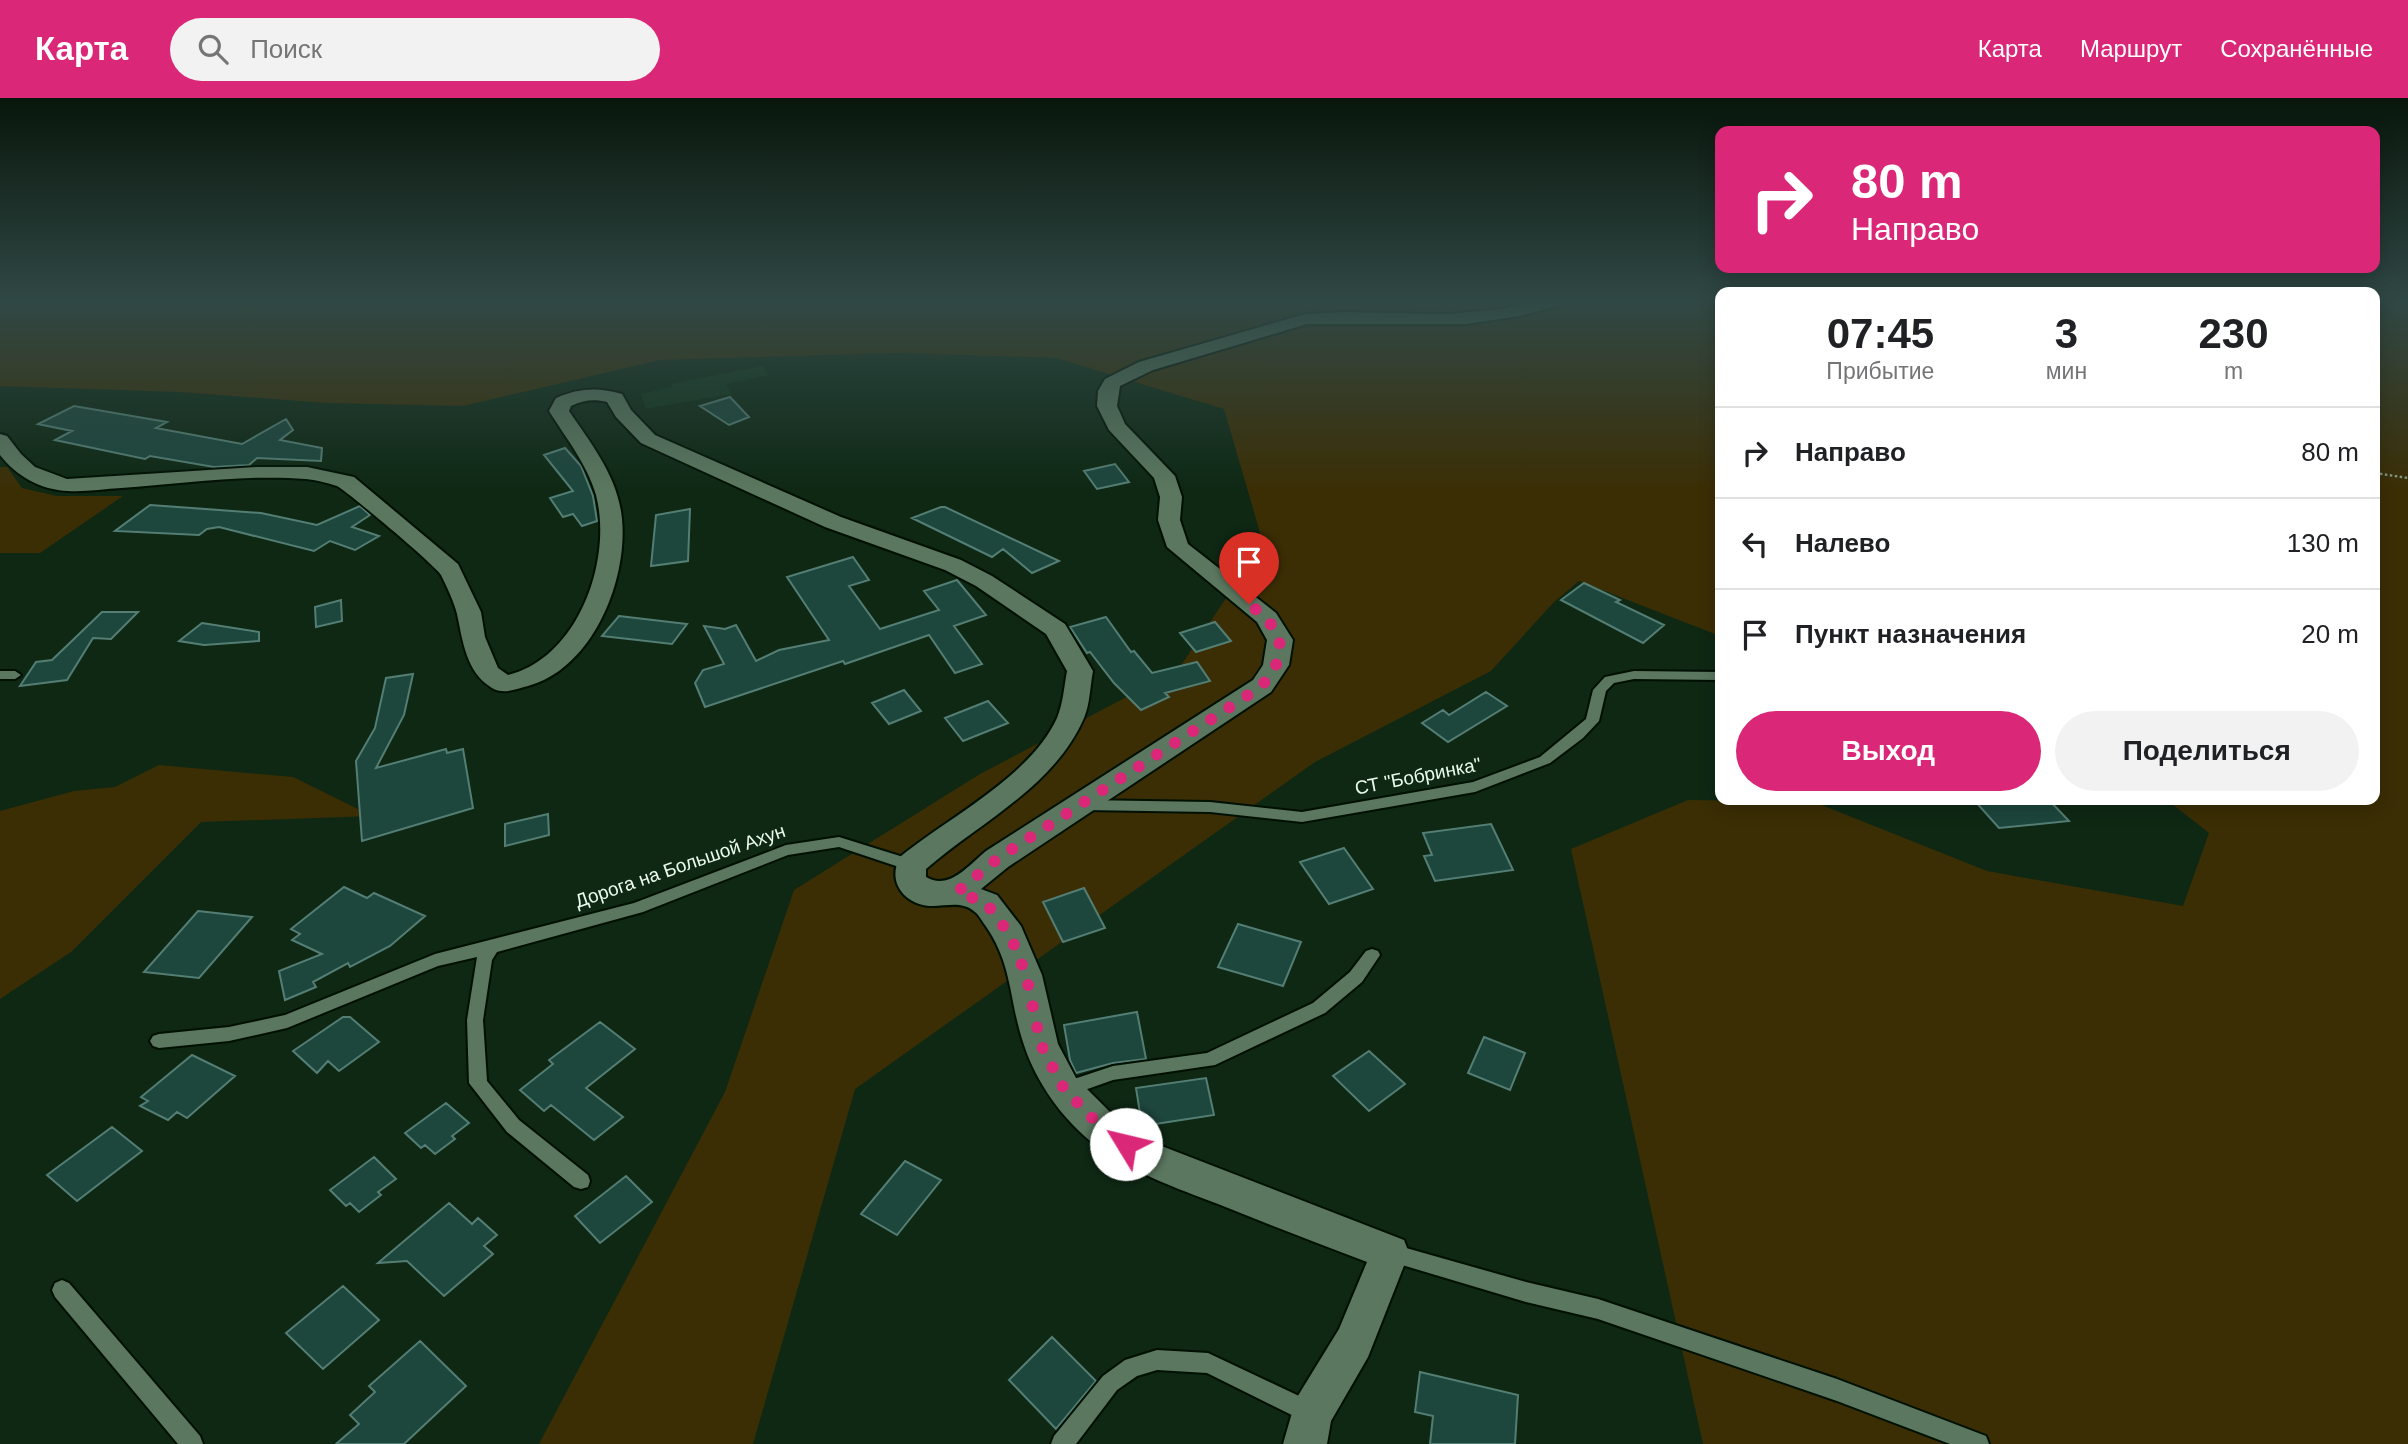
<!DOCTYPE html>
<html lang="ru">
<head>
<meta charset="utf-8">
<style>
	:root { --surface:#fff; --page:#f2f2f2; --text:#202124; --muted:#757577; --line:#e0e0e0; --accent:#db2777 }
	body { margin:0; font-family:Helvetica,sans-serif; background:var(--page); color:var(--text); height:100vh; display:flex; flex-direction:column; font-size:26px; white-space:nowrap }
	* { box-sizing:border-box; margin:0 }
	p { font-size:23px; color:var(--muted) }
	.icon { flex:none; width:38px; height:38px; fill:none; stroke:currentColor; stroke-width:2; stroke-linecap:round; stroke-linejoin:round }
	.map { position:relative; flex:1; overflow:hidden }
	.panel { position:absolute; left:1715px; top:189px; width:665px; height:518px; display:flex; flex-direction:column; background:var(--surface); border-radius:14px; box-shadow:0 4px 18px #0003 }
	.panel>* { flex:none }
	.banner { position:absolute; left:1715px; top:28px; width:665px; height:147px; border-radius:14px; box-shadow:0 4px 18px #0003; background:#db2777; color:#fff; overflow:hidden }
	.pin { position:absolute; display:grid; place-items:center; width:60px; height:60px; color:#fff; margin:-72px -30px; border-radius:50% 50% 50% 0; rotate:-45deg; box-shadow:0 0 7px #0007 }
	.pin .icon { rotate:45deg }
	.me { position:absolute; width:77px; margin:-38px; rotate:306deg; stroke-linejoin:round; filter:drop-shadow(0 0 5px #0008) }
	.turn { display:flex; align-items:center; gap:24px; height:147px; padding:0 21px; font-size:32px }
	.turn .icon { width:91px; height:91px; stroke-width:2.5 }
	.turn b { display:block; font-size:49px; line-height:60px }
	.eta { display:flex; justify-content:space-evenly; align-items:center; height:119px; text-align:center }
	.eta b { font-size:42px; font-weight:700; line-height:49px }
	.primary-button { display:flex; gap:14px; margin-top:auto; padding:14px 21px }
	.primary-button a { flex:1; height:80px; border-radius:42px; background:var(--accent); color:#fff; font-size:28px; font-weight:700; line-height:80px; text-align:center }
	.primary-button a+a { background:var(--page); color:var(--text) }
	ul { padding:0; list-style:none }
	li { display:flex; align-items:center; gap:21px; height:91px; padding:0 21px; border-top:2px solid var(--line) }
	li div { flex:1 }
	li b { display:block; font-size:26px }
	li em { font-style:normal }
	header { display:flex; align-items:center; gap:42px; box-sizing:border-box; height:98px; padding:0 35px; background:var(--accent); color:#fff }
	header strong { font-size:33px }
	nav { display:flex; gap:38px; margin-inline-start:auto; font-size:24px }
	.search { width:490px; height:63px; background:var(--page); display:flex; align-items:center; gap:18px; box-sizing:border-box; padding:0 24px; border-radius:38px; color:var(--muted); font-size:26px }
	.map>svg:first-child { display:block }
	.built { fill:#13331b }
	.green { fill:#3b2e05 }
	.building { fill:#1d463d; stroke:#547e74; stroke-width:2 }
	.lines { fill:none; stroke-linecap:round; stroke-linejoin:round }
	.service-casing { stroke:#001002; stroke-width:4 }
	.minor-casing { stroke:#001002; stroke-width:4 }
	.path { stroke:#859a89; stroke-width:2.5; stroke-dasharray:2.5 2.5; stroke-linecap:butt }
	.service { fill:#5b775f; fill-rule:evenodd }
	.minor { fill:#5b775f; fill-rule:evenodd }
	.route { stroke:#db2777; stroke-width:12; stroke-dasharray:0 21.6 }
	.labels { text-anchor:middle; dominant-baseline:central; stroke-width:7; stroke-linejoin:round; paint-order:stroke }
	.street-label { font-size:19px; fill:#eafaec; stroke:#0e2814 }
</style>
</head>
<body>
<header>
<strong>Карта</strong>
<div class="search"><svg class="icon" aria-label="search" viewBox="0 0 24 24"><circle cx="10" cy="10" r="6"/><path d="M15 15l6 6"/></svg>Поиск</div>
<nav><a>Карта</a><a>Маршрут</a><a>Сохранённые</a></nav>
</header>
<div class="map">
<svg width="2408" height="1346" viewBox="0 0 2408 1346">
	<rect width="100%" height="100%" fill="#0e2814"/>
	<path class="built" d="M763,268l5,9 -42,9 5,10 -85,15 -5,-15 31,-7 -1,-3z"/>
	<path class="green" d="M0,203h1720v335l-141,-55 -25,21 -63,69 -176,91 -460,327 -102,355h-214l186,-352 69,-202 186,-116 198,-104 85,-127 -39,-134 -168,-51 -159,-5 -237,7 -197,46 -136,-3 -147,-11 -180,-6z
		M2375,203h33v1143h-705l-132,-595 117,-49 126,2 173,69 196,35 26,-73 -42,-33h208z
		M0,369h7l15,21 35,8h66l-83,57h-40z
		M159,667l134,12 79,39 -171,6 -130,130 -71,47v-188l74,-20 41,-4z"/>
	<path class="building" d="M730,299l19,20 -20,8 -29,-19z
		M74,308l93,16 -11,6 86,16 44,-25 7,11 -13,10 42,8 -1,13 -64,-3 -8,7 -35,2 -64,-11 -5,3 -90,-19 17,-9 -34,-7z
		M565,350l16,18 12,30 4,25 -15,5 -9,-12 -10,3 -13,-19 23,-7 -29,-36z
		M1115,366l14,18 -32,7 -13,-18z
		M150,407l111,8 56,12 43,-19 10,9 -18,12 27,9 -24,14 -25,-9 -16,10 -95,-24 -12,2 -8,6 -84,-4z
		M941,409h4l114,54 -27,12 -29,-24 -11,8 -80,-39z
		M690,411l-2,52 -37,5 5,-51z
		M853,459l16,23 -20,6 31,43 59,-19 -15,-19 33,-11 29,35 -32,11 28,38 -27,9 -26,-38 -84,29 -2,-3 -138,46 -10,-24 8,-13 21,-6 -20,-38 21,3 11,-4 20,36 23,-11 50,-10 -42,-63z
		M1584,485l36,17 -4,2 48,23 -21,18 -82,-43z
		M341,502l1,21 -26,6 -1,-20z
		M102,514h36l-27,27 -18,-1 -26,42 -47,6 16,-24 16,-2z
		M619,518l68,8 -15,20 -70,-8z
		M1106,519l25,35 3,-1 18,22 45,-11 13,19 -45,12 4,4 -28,13 -27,-27 -24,-31 -3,1 -17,-26z
		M1215,524l16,19 -35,11 -16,-19z
		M202,525l57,9v9l-55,4 -25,-4z
		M413,576l-9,41 -28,53 70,-19 1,4 16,-4 10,59 -111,33 -6,-80 19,-33 11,-50z
		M904,592l17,21 -32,13 -17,-21z
		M1486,594l21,14 -59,36 -26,-19 21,-13 6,5z
		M988,603l20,22 -45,18 -18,-23z
		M1974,702h75l20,21 -70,7z
		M548,716l1,21 -44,11v-22z
		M1491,726l22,46 -78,11 -11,-25 8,-1 -9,-22z
		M1344,750l29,41 -44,15 -29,-42z
		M344,789l23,11 7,-5 51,23 -35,30 -40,21 -2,-4 -35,19 3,5 -31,13 -6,-29 43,-17 -30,-14 8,-6 -9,-5z
		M1084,790l21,40 -42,14 -20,-40z
		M198,813l54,6 -53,61 -55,-6z
		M1238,826l63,18 -18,44 -65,-19z
		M1137,914l9,47 -33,4 -37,10 -6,-13 -6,-35z
		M343,919h7l29,25 -40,29 -11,-10 -11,12 -24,-22z
		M600,924l35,27 -49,39 37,29 -29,23 -43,-35 -7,6 -24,-21 33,-26 -4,-4z
		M1484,939l41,16 -15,37 -42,-17z
		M1369,953l36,33 -36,27 -36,-35z
		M192,957l43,21 -48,42 -10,-6 -9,8 -28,-14 8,-5 -7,-4z
		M1206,980l8,37 -72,11 -6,-38z
		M446,1005l23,20 -17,13 3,3 -20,15 -10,-9 -4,3 -16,-15z
		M112,1029l30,24 -65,50 -30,-26z
		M374,1059l22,22 -18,13 3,3 -22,17 -9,-9 -4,3 -16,-16z
		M905,1063l36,19 -44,55 -36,-21z
		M626,1078l26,26 -52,41 -25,-27z
		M449,1105l23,21 6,-6 19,17 -13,11 9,8 -49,42 -37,-35 -29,2z
		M343,1188l36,34 -56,49 -37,-36z
		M1052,1239l44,44 -40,48 -47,-49z
		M420,1243l46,45 -62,58h-68l23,-20 -9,-9 25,-23 -6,-6z
		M1420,1274l98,23 -3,49h-85l3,-28 -18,-4z"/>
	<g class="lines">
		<defs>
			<path id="service" d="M0,573h15l6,4 -6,4h-15z
				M1634,573l86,1v8l-86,-1 -20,4 -8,8 -7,30 -16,17 -33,25 -75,29 -173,30 -92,-10 -127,-2 -7,-5 7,-5 127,2 92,10 171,-30 67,-25 46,-38 7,-29 12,-13z
				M839,739l77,24 3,4 -3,4 -5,2 -72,-24 -51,8 -145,57 -146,40 -5,8 -9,60 4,61 32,39 69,55 2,6 -2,6 -7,2 -7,-2 -67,-55 -38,-49 -2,-63 10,-63 -39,9 -151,62 -58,13 -70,7 -6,-2 -3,-5 3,-5 6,-2 70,-7 56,-12 150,-61 199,-51 152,-58z
				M1372,851l6,2 2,4 -18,27 -37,31 -110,52 -102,15 -48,17 -6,-3 -3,-5 3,-5 54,-18 94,-13 106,-50 37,-31 16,-21z
				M1392,1146l134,38 72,17 239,80 149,57 3,8h-39l-113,-43 -239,-82 -72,-17 -134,-40 -7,-2 -3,-7 3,-7z
				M62,1182l7,3 131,153 3,8h-25l-123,-147 -3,-7 3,-7z
				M1157,1252l51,3 110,52 3,8 -3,8 -8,3 -103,-51 -50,-3 -20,6 -20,14 -41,54h-25l3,-8 49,-60 22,-16z"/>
			<path id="minor" d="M1536,203h27l-2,4 -41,11 -54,8h-159l-154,46 -33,16 -3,20 8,18 50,52 7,21 -2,23 8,24 88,69 17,27 -4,25 -18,27 -263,175 -27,22 16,6 24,31 21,49 16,69 18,34 43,43 40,24 245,95 5,13 -41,104 -37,64 -4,23h-44l13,-45 43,-70 28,-67c-50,-19 -100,-38 -149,-58 -42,-16 -88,-32 -124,-60 -31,-24 -58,-62 -70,-99 -15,-43 -11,-81 -39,-120 -3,-4 -6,-10 -10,-13 -14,-12 -30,-5 -46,-6 -26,-3 -42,-25 -29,-49 49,-40 130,-80 157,-139 6,-14 7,-31 10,-47l-21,-37 -70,-48 -31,-16 -120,-43 -184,-84 -25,-26 -9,-15c-13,-3 -24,-2 -36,4l-2,5c23,34 49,66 53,108 6,62 -30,150 -94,167 -12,3 -25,9 -36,2 -26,-16 -29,-46 -35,-74 -3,-12 -10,-27 -16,-39 -5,-9 -94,-84 -104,-89 -9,-3 -22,-6 -31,-7 -61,-5 -125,5 -185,9 -17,1 -36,4 -53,3 -27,-1 -52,-15 -68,-36v-21l7,2 14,18 14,13 32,12 190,-12h50l47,10 104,87 23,48 4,25 13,31 10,7c70,-17 105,-115 88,-180 -9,-31 -30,-57 -47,-84l7,-13c23,-10 42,-11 66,-4l9,16 24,25 186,82 120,43 31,16 73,48 3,5 25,42c-3,16 -3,33 -9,47 -30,69 -104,104 -158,151v8c23,14 43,-12 60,-26l267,-171 10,-15 4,-25 -10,-18 -90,-75 -9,-27 2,-23 -6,-19 -45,-48 -12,-24 1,-15 7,-12 34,-17 166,-48 40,-2 103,2 54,-5z"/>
		</defs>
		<use href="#service" class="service-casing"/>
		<use href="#minor" class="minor-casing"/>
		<path class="path" d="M2375,375l33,5"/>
		<use href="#service" class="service"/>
		<use href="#minor" class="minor"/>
	</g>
	<linearGradient id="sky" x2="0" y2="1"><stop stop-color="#08160b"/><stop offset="0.52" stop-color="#304845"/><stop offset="1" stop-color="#304845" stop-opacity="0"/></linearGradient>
	<rect width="2408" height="392" fill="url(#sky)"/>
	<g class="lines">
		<path class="route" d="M1126,1046l-20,-12 -42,-43 -23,-44 -15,-70 -16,-40 -24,-32 -29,-11 40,-33 265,-173 14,-21 4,-25 -13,-22 -18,-14"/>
	</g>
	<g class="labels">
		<g class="street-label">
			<text transform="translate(1418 678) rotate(-11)">СТ "Бобринка"</text>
			<text transform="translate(680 768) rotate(-19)">Дорога на Большой Ахун</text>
		</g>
	</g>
</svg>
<div class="pin" style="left:1249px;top:506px;background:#d93025"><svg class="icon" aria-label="arrive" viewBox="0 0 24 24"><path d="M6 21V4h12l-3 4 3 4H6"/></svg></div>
<svg class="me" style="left:1126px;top:1046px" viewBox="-20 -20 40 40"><circle r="19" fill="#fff"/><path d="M0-13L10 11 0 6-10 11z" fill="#db2777"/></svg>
<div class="banner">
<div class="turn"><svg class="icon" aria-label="right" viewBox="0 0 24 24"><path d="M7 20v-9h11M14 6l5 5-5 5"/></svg><div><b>80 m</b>Направо</div></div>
</div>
<section class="panel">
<div class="eta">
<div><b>07:45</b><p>Прибытие</p></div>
<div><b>3</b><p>мин</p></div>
<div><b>230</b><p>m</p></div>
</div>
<ul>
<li><svg class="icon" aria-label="right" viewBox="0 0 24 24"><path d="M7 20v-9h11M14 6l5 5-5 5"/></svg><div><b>Направо</b></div><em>80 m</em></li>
<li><svg class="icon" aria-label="left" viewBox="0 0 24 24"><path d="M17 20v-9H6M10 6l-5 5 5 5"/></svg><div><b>Налево</b></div><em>130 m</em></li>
<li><svg class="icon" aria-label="arrive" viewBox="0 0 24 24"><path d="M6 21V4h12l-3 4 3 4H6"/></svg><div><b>Пункт назначения</b></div><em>20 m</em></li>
</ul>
<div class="primary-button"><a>Выход</a><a>Поделиться</a></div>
</section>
</div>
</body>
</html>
